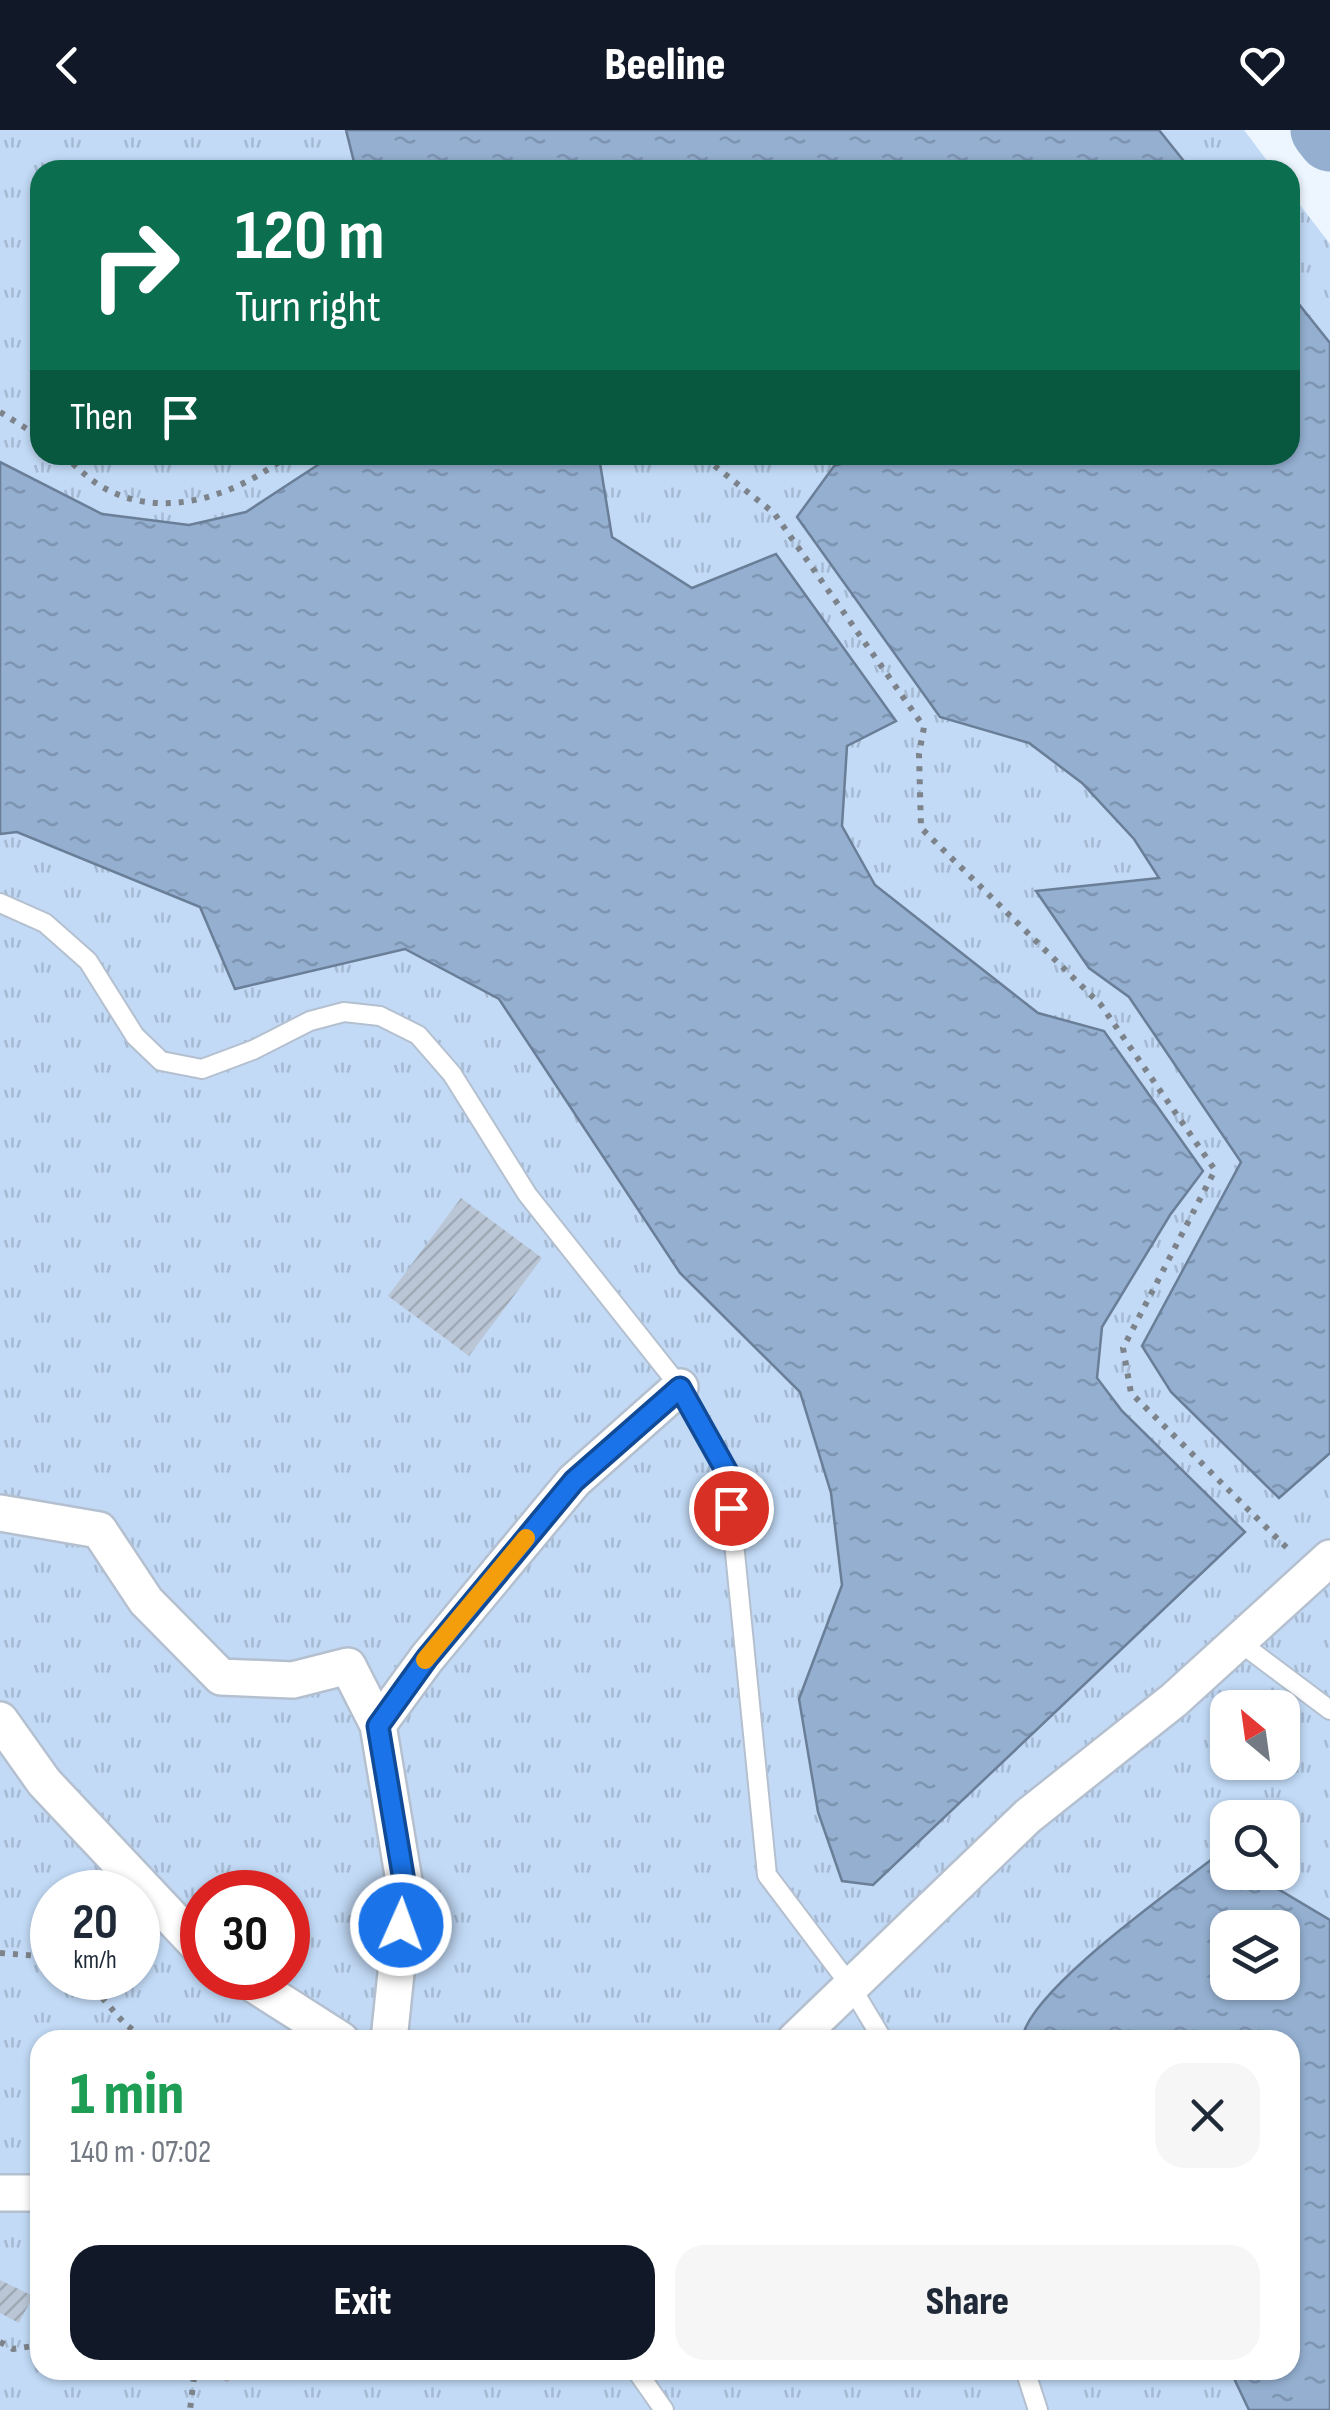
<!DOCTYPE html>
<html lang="en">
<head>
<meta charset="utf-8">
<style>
	:root { --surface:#fff; --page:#f6f6f7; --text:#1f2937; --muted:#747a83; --accent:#111827 }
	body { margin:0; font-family:"Sofia Sans Condensed",sans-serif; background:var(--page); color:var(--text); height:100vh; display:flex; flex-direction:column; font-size:38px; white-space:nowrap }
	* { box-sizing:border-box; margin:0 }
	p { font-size:32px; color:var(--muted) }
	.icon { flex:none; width:55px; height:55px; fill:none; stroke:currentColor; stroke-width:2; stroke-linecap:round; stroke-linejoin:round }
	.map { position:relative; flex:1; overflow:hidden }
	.drawer { position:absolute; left:30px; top:1900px; width:1270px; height:350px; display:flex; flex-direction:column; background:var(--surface); border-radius:30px; box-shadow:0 2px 8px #0004 }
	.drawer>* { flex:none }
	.hud { position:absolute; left:30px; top:30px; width:1270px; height:305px; border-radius:30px; box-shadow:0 2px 8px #0004; background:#0b6e4f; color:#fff; overflow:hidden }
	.needle { width:65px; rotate:331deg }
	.fabs { position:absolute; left:1210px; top:1560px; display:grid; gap:20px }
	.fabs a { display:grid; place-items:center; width:90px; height:90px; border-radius:20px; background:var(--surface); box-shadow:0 2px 8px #0004; font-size:50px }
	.speed { position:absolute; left:30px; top:1740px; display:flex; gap:20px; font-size:50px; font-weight:700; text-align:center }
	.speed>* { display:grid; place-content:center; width:130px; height:130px; border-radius:50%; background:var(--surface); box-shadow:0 2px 8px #0004; line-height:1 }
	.speed small { font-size:25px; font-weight:400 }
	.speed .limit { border:15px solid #d22; background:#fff; color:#111 }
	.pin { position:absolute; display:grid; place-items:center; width:85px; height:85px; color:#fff; margin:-42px; border:5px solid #fff; border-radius:50%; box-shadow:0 2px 10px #0007 }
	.me { position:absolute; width:110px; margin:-55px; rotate:2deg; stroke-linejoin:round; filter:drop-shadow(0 0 8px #0008) }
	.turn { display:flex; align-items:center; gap:35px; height:210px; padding:0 40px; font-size:45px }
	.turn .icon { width:130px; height:130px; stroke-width:2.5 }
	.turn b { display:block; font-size:70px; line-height:85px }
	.then { display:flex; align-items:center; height:95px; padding:0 40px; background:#0003; gap:20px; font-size:38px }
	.round { display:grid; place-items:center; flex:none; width:105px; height:105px; border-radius:30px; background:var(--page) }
	.head { display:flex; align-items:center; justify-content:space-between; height:170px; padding:0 40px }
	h1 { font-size:60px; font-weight:800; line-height:75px; color:#1e9e55 }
	.cta { display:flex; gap:20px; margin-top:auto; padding:20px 40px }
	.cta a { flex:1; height:115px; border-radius:30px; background:var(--accent); color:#fff; font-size:40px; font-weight:800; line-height:115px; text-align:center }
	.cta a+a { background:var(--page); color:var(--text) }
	header { display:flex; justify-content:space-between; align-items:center; height:130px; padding:0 40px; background:var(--accent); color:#fff; font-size:45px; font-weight:800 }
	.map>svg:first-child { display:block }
	.grass { fill:url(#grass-tufts); fill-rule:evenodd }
	.water { fill:url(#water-ripples); stroke:#6a7e97; stroke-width:2.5; fill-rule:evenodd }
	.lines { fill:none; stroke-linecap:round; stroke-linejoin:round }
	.river { stroke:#94afd0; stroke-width:65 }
	.building { fill:url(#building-hatch) }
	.lane-casing { stroke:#b4c0cf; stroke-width:22 }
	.street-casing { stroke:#b4c0cf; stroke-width:40 }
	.path { stroke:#7d838a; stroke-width:6; stroke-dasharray:5 8; stroke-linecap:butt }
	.lane { stroke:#fff; stroke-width:18 }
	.street { stroke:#fff; stroke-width:35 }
	.route-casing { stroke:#114b97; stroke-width:25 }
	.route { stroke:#1a73e8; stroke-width:18 }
	.slow { stroke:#f59e0b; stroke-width:18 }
</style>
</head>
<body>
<header><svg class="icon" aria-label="back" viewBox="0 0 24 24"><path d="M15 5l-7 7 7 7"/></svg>Beeline<svg class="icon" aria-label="heart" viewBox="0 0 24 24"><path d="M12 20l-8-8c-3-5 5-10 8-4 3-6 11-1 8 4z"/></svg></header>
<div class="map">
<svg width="1330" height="2280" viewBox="0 0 1330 2280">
	<defs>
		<pattern id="grass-tufts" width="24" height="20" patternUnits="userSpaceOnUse" patternTransform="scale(2.5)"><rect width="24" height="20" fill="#c2daf6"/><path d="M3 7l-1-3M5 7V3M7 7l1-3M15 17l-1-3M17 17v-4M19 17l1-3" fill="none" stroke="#a5bad2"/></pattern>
		<pattern id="water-ripples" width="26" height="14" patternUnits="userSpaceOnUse" patternTransform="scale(2.5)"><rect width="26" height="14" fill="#94afd0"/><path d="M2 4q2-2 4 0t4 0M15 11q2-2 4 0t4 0" fill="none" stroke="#7e95b2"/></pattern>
		<pattern id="building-hatch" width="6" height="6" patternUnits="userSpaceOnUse" patternTransform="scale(2.5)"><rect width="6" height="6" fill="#bac6d5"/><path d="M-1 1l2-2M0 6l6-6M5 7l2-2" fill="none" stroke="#9fa9b6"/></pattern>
	</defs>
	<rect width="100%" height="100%" fill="#edf5fe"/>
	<path class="grass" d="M0,0h1244l30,40h-1234v285h1250v-263l40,52v2166h-1330zM1228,1578h54v54h-54zM1228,1688h54v54h-54zM52,1762h86v86h-86zM202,1762h86v86h-86zM1228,1798h54v54h-54zM40,1910h1250v330h-1250z"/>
	<path class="water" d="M346,0h813l32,40h-835z
		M1290,163l40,50v1110l-51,45 -108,-106 -29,-46 99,-184 -112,-165 -40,-29 -53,-77 123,-13 -25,-39 -52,-56 -53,-40 -89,-26 -143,-200 37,-51 38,-11h418z
		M333,325l267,8 12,74 80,51 84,-34 120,167 -49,25 -5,80 33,59 163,128 66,18 99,140 -33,44 -68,112 -5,51 25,33 123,121 -372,353 -31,-4 -24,-69 -19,-113 43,-114 -11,-92 -31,-101 -120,-119 -181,-274 -94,-50 -170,40 -35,-82 -183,-75 -17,2v-372l102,52 87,11 57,-13z
		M1220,1723l7,5 1,14 23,1 79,47v490h-81l-19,-40h60v-330h-268c4,-48 156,-154 198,-187zM1228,1798h54v54h-54z"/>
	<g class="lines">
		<path class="river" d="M1323,0l7,9"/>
	</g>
	<path class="building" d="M461,1068l81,60 -73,98 -81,-60z
		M0,2150l33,16 -14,27 -19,-10z
		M215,2240h27l-15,13z"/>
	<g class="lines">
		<defs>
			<path id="lane" d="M0,773l45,20 43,38 47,75 26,25 41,8 51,-19 57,-29 34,-9 36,4 38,19 34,39 75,120 153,193 47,85 40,403 83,110 33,55
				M1238,1511l92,69
				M636,2240l28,40
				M1025,2240l13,40"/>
			<path id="street" d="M0,1383l99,17 47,71 75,76 72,3 55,-14 30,59 27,162 -16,153
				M0,1590l44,62 158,168
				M378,1595l49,-67 147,-177 106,-94
				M244,1848l97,62
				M795,1910l233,-224 146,-116 156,-142
				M0,2063h40"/>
		</defs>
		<use href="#lane" class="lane-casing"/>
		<use href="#street" class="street-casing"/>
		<path class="path" d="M0,282l40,25
			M63,325c13,11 27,26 43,34 60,32 133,5 182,-34
			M691,325l20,8 63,50 150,214 -5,27 2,74 180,177 114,165 -92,178 8,45 158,157
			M0,1823l52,4
			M85,1848l39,45 22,17
			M0,2212l13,7 27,-4
			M183,2240l11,7 -4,33"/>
		<use href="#lane" class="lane"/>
		<use href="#street" class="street"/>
	</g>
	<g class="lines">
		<defs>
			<path id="route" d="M401,1795l4,-38 -27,-161 49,-68 147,-177 106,-93 47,84 4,36"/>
		</defs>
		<use href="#route" class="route-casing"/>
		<use href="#route" class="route"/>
		<path class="slow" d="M425,1530l101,-122"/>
	</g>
</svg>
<div class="fabs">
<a><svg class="needle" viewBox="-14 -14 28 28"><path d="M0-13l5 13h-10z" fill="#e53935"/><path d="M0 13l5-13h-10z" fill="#747a83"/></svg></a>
<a><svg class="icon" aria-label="search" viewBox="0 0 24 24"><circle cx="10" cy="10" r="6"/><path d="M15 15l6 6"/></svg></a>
<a><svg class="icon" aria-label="layers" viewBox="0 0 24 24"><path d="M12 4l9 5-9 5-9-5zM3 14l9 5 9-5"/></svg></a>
</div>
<div class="speed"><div>20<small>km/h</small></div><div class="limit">30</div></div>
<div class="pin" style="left:731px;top:1378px;background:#d93025"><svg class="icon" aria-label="arrive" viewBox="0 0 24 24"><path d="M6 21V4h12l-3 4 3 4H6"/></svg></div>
<svg class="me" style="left:401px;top:1795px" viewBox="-20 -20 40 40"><circle r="17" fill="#1a73e8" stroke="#fff" stroke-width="3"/><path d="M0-11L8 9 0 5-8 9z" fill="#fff"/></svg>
<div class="hud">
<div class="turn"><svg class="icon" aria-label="right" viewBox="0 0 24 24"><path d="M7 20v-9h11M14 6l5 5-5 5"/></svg><div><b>120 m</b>Turn right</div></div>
<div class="then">Then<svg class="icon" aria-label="arrive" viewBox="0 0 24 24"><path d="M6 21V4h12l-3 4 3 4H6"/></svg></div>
</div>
<section class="drawer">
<div class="head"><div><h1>1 min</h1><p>140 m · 07:02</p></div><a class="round"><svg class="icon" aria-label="close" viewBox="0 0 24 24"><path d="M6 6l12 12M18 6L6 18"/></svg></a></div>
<div class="cta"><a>Exit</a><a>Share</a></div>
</section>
</div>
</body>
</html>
